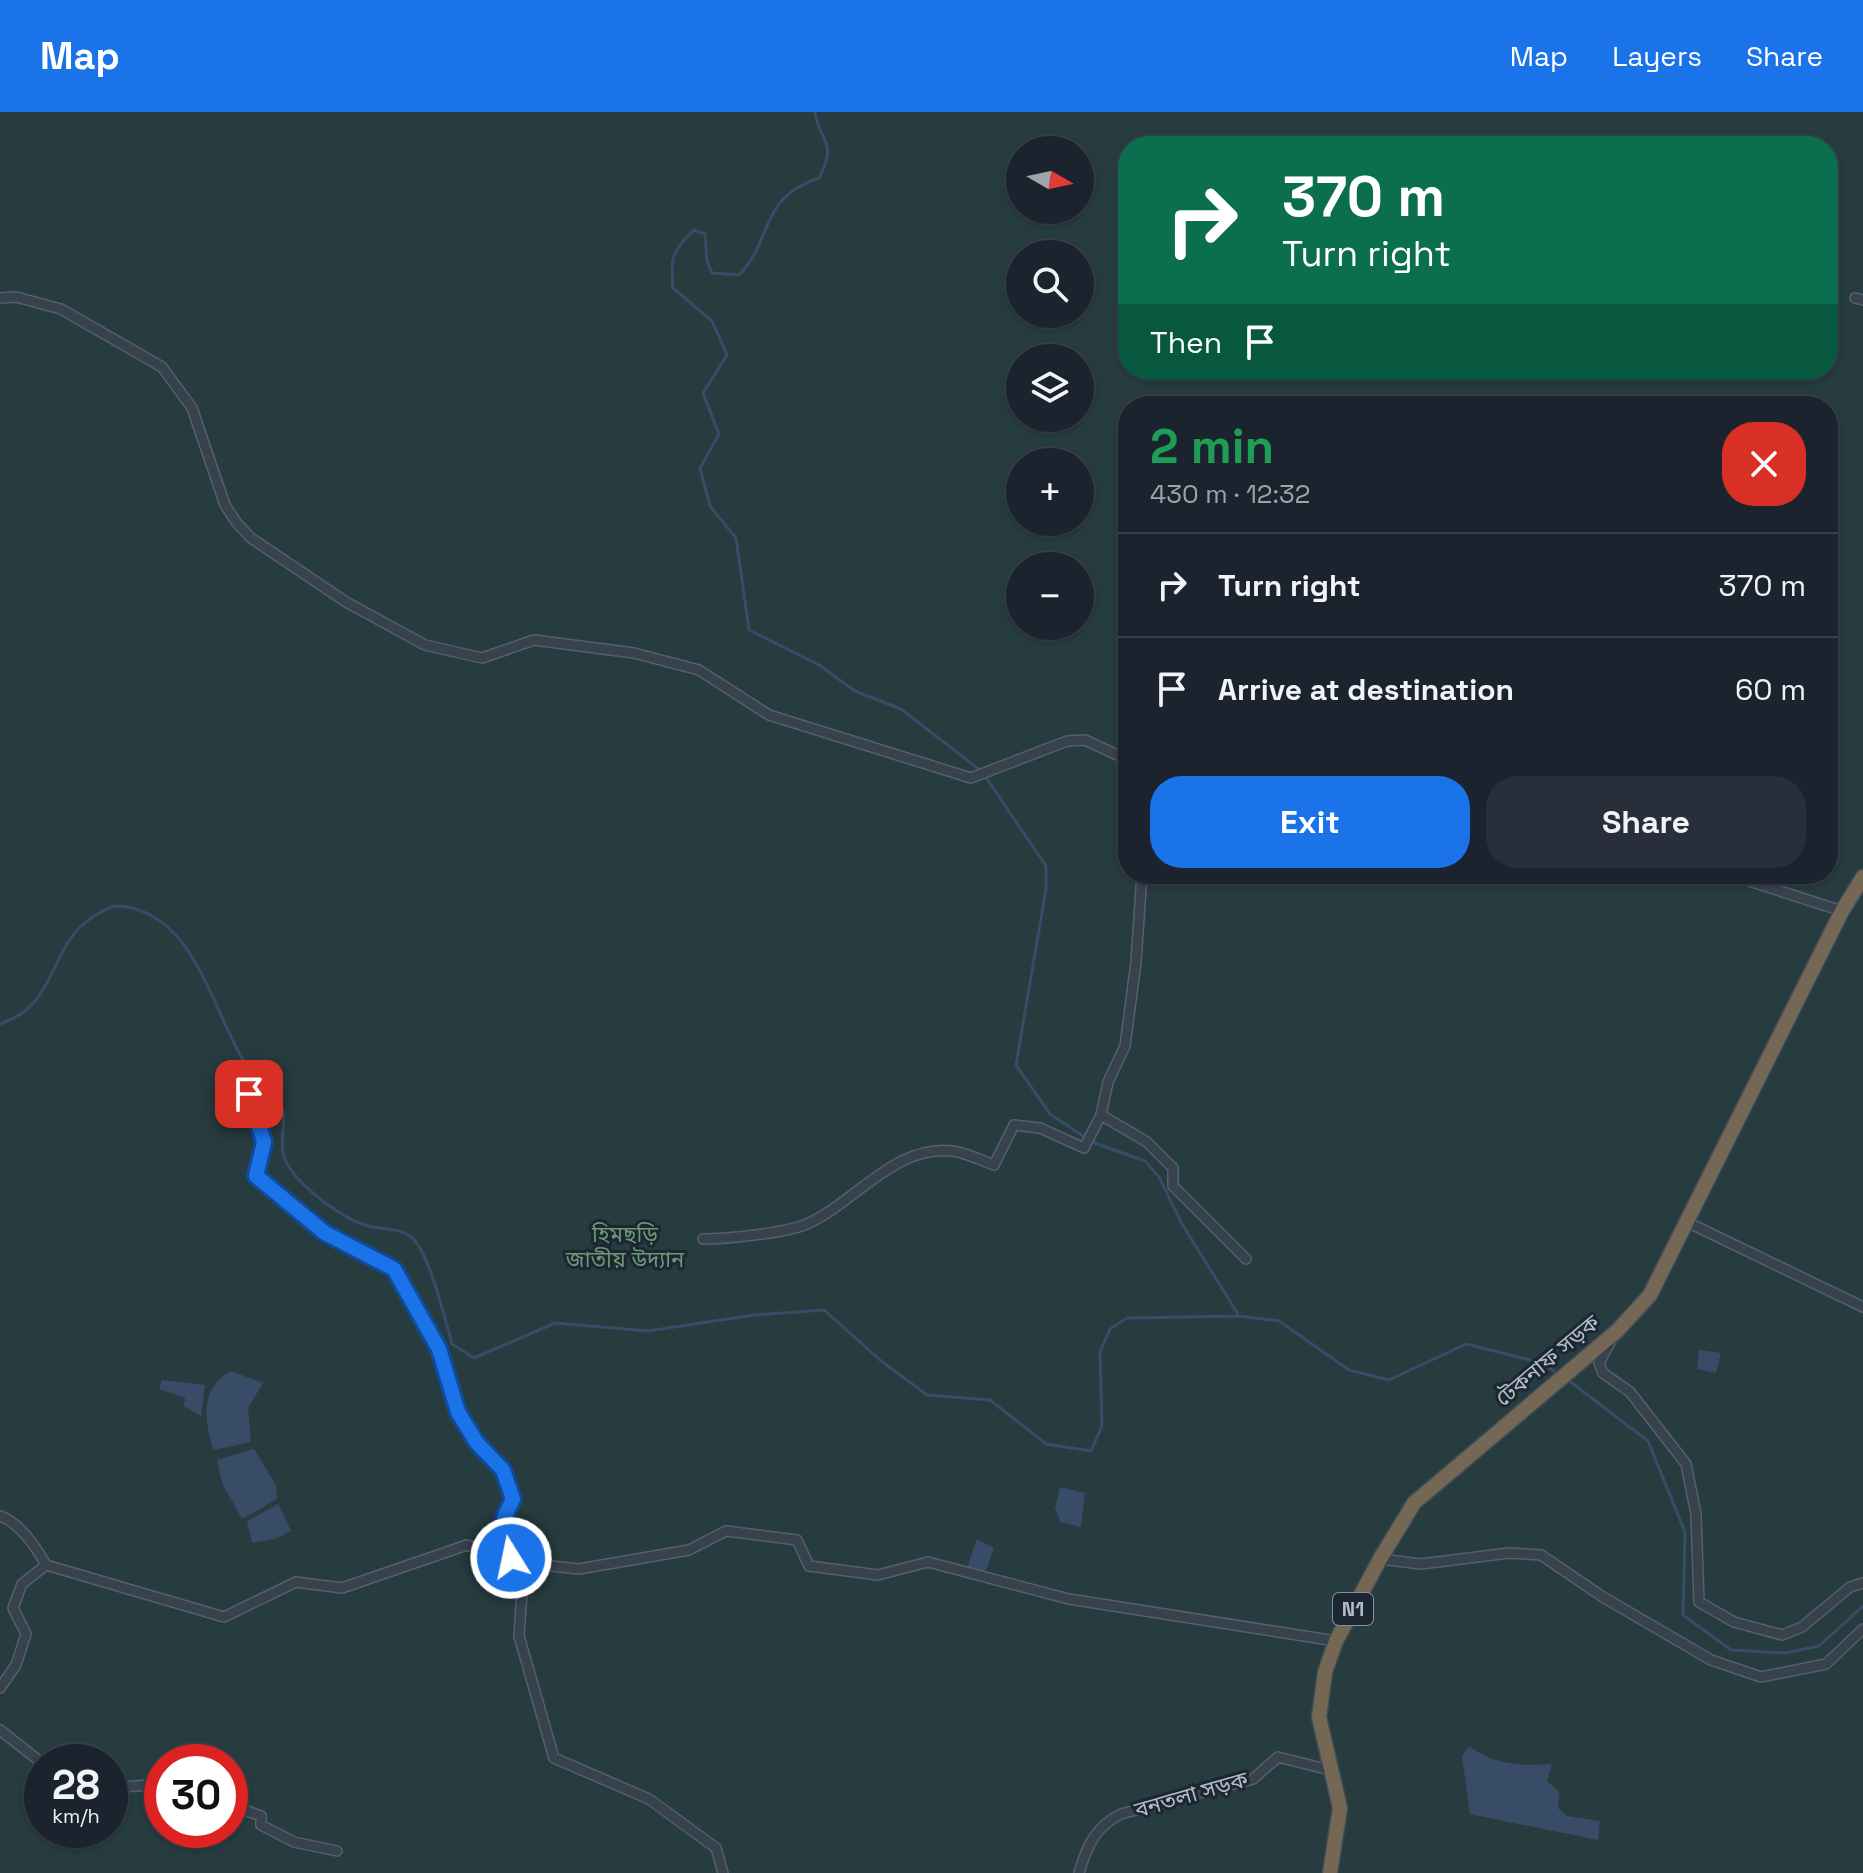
<!DOCTYPE html>
<html lang="en">
<head>
<meta charset="utf-8">
<style>
	:root { --surface:#1b232e; --page:#282f3a; --text:#f1f3f6; --muted:#a0a4aa; --line:#39404a; --accent:#1a73e8 }
	body { margin:0; font-family:"Space Grotesk","Noto Sans Bengali",sans-serif; background:var(--page); color:var(--text); height:100vh; display:flex; flex-direction:column; font-size:30px; white-space:nowrap }
	* { box-sizing:border-box; margin:0 }
	p { font-size:26px; color:var(--muted) }
	.icon { flex:none; width:44px; height:44px; fill:none; stroke:currentColor; stroke-width:2; stroke-linecap:round; stroke-linejoin:round }
	.map { position:relative; flex:1; overflow:hidden }
	.drawer { position:absolute; left:1118px; top:284px; width:720px; height:488px; display:flex; flex-direction:column; background:var(--surface); border-radius:32px; box-shadow:0 2px 6px #0004,0 0 0 2px var(--line) }
	.drawer>* { flex:none }
	.banner { position:absolute; left:1118px; top:24px; width:720px; height:244px; border-radius:32px; box-shadow:0 2px 6px #0004,0 0 0 2px var(--line); background:#0b6e4f; color:#fff; overflow:hidden }
	.needle { width:52px; rotate:99deg }
	.controls { position:absolute; left:1006px; top:24px; display:grid; gap:16px }
	.controls a { display:grid; place-items:center; width:88px; height:88px; border-radius:50%; background:var(--surface); box-shadow:0 2px 6px #0004,0 0 0 2px var(--line); font-size:40px }
	.speed { position:absolute; left:24px; top:1632px; display:flex; gap:16px; font-size:40px; font-weight:700; text-align:center }
	.speed>* { display:grid; place-content:center; width:104px; height:104px; border-radius:50%; background:var(--surface); box-shadow:0 2px 6px #0004,0 0 0 2px var(--line); line-height:1 }
	.speed small { font-size:20px; font-weight:400 }
	.speed .limit { border:12px solid #d22; background:#fff; color:#111 }
	.pin { position:absolute; display:grid; place-items:center; width:68px; height:68px; color:#fff; margin:-34px; border-radius:16px; box-shadow:0 4px 12px #0006 }
	.me { position:absolute; width:88px; margin:-44px; rotate:350deg; stroke-linejoin:round; filter:drop-shadow(0 0 6px #0008) }
	.turn { display:flex; align-items:center; gap:28px; height:168px; padding:0 32px; font-size:36px }
	.turn .icon { width:104px; height:104px; stroke-width:2.5 }
	.turn b { display:block; font-size:56px; line-height:68px }
	.then { display:flex; align-items:center; height:76px; padding:0 32px; background:#0003; gap:16px; font-size:30px }
	.round { display:grid; place-items:center; flex:none; width:84px; height:84px; border-radius:32px; background:var(--page) }
	.head { display:flex; align-items:center; justify-content:space-between; height:136px; padding:0 32px }
	h1 { font-size:48px; font-weight:700; line-height:60px; color:#1e9e55 }
	.action { display:flex; gap:16px; margin-top:auto; padding:16px 32px }
	.action a { flex:1; height:92px; border-radius:32px; background:var(--accent); color:#fff; font-size:32px; font-weight:700; line-height:92px; text-align:center }
	.action a+a { background:var(--page); color:var(--text) }
	ul { padding:0; list-style:none }
	li { display:flex; align-items:center; gap:24px; height:104px; padding:0 32px; border-top:2px solid var(--line) }
	li div { flex:1 }
	li b { display:block; font-size:30px }
	li em { font-style:normal }
	header { display:flex; align-items:center; gap:48px; box-sizing:border-box; height:112px; padding:0 40px; background:var(--accent); color:#fff }
	header strong { font-size:38px }
	nav { display:flex; gap:44px; margin-inline-start:auto; font-size:28px }
	.map>svg:first-child { display:block }
	.green { fill:#263c3f; fill-rule:evenodd }
	.water { fill:#394c67 }
	.lines { fill:none; stroke-linecap:round; stroke-linejoin:round }
	.stream { stroke:#394c67; stroke-width:3 }
	.minor-casing { stroke:#565f6c; stroke-width:12 }
	.highway-casing { stroke:#434c59; stroke-width:17 }
	.minor { stroke:#38414e; stroke-width:9 }
	.highway { stroke:#746855; stroke-width:14 }
	.route-casing { stroke:#114b97; stroke-width:20 }
	.route { stroke:#1a73e8; stroke-width:14 }
	.labels { text-anchor:middle; dominant-baseline:central; stroke-width:6; stroke-linejoin:round; paint-order:stroke }
	.shield { fill:#1d2633; stroke:#878f9c; stroke-width:2 }
	.shield-label { font-size:20px; font-weight:bold; fill:#b4bcc9 }
	.park-label { font-size:22px; fill:#6b9a76; stroke:#1d2633 }
	.street-label { font-size:22px; fill:#b4bcc9; stroke:#1d2633 }
</style>
</head>
<body>
<header>
<strong>Map</strong>
<nav><a>Map</a><a>Layers</a><a>Share</a></nav>
</header>
<div class="map">
<svg width="1863" height="1761" viewBox="0 0 1863 1761">
	<rect width="100%" height="100%" fill="#242f3e"/>
	<path class="green" d="M0,0h1863v1761h-1863zM1128,34h700v224h-700zM1020,38h60v60h-60zM1020,142h60v60h-60zM1020,246h60v60h-60zM1128,294h700v468h-700zM1020,350h60v60h-60zM1020,454h60v60h-60zM42,1650h68v68h-68zM162,1650h68v68h-68z"/>
	<path class="water" d="M1699,1238l22,3 -5,20 -19,-4z
		M231,1259l32,12 -15,25 3,34 -38,8c-8,-31 -14,-62 18,-79z
		M162,1268l43,5 -4,31 -17,-10 1,-8 -26,-9z
		M254,1337l22,36 1,14 -35,20 -20,-36 -5,-23z
		M1060,1375l25,6 -4,34 -20,-5 -6,-13z
		M278,1392l13,27 -16,8 -23,4 -5,-22z
		M977,1427l17,9 -8,23 -19,-3z
		M1469,1634c26,19 51,20 83,18l-5,17 12,11 -1,16 9,8 33,5 -2,19 -128,-26 -8,-58z"/>
	<g class="lines">
		<path class="stream" d="M815,0c4,32 24,27 4,66 -62,21 -44,60 -80,97l-27,-2 -5,-12 -2,-27 -11,-4c-22,22 -24,26 -21,58l39,33 15,34 -24,38 16,41 -19,34 10,38 26,32 13,92 70,35 36,26 46,18 79,61
			M985,664l61,90v23l-30,176 34,49 36,24
			M0,912c16,-6 28,-13 38,-27 23,-32 24,-65 63,-85 6,-3 11,-7 17,-6 80,5 95,114 133,166 8,11 23,19 29,31 9,18 -2,36 4,53 8,26 56,61 81,69 16,6 38,1 50,16 16,19 30,78 37,103l22,14 81,-35 93,8 106,-16 70,-5 56,50 47,35 63,5 56,44 45,7 11,-25 -2,-74 10,-23 17,-11 112,-2 40,5 70,49 40,10 77,-36 76,19 16,11
			M1092,1030l53,19 14,16 23,47 56,90
			M1568,1268l80,61 37,91 -2,83 48,35 54,3 34,-7 44,-40"/>
		<defs>
			<path id="minor" d="M0,186l16,-1 45,12 101,58 30,41 33,97 11,17 15,16 95,64 79,43 57,13 52,-18 100,13 65,17 70,45 202,63 96,-37 18,-1 43,20
				M1855,186l8,2
				M1142,762l-6,88 -11,84 -17,36 -7,33 46,27 26,26v18l73,73
				M1727,762l115,37
				M249,982l15,48 -8,34 69,57 69,36 45,80 19,63 19,31 26,27 10,29 -9,19 7,40
				M1687,1110l176,85
				M703,1127c23,0 83,-6 104,-15 49,-22 88,-80 146,-73 13,2 28,9 41,14l20,-40 26,3 44,20 17,-33
				M1611,1229l-12,22 4,10 27,19 56,72 10,50 3,88 35,20 48,13 20,-8 48,-40 13,-4
				M0,1404c20,7 36,31 46,49l178,52 72,-35 46,6 125,-43 57,18 55,6 110,-19 37,-19 71,9 12,26 69,9 50,-13 141,37 267,42
				M1380,1447l41,5 88,-11 32,2 62,42 108,63 50,17 65,-13 37,-35
				M524,1451l-5,73 35,122 95,41 67,49 7,25
				M0,1576l16,-23 10,-31 -13,-26 9,-24 24,-19
				M0,1618l42,33
				M110,1676l38,-3 14,4
				M230,1693l31,11v9l33,17 43,9
				M1079,1761c8,-27 16,-46 42,-59l132,-35 25,-22 52,13"/>
			<path id="highway" d="M1330,1761l10,-65 -21,-91 6,-45 11,-31 44,-82 34,-56 203,-172 33,-36 192,-384 21,-34"/>
		</defs>
		<use href="#minor" class="minor-casing"/>
		<use href="#highway" class="highway-casing"/>
		<use href="#minor" class="minor"/>
		<use href="#highway" class="highway"/>
	</g>
	<g class="lines">
		<defs>
			<path id="route" d="M249,982l15,48 -8,34 69,57 69,36 45,80 19,63 19,31 26,27 10,29 -9,19 7,40"/>
		</defs>
		<use href="#route" class="route-casing"/>
		<use href="#route" class="route"/>
	</g>
	<g class="labels">
		<rect class="shield" x="1333" y="1481" width="40" height="32" rx="6"/>
		<g class="shield-label">
			<text x="1353" y="1497">N1</text>
		</g>
		<g class="park-label">
			<text x="625" y="1122">হিমছড়ি<tspan x="625" dy="25">জাতীয় উদ্যান</tspan></text>
		</g>
		<g class="street-label">
			<text transform="translate(1547 1248) rotate(-40)">টেকনাফ সড়ক</text>
			<text transform="translate(1191 1682) rotate(-16)">বনতলা সড়ক</text>
		</g>
	</g>
</svg>
<div class="controls">
<a><svg class="needle" viewBox="-14 -14 28 28"><path d="M0-13l5 13h-10z" fill="#e53935"/><path d="M0 13l5-13h-10z" fill="#a0a4aa"/></svg></a>
<a><svg class="icon" aria-label="search" viewBox="0 0 24 24"><circle cx="10" cy="10" r="6"/><path d="M15 15l6 6"/></svg></a>
<a><svg class="icon" aria-label="layers" viewBox="0 0 24 24"><path d="M12 4l9 5-9 5-9-5zM3 14l9 5 9-5"/></svg></a>
<a>+</a>
<a>−</a>
</div>
<div class="speed"><div>28<small>km/h</small></div><div class="limit">30</div></div>
<div class="pin" style="left:249px;top:982px;background:#d93025"><svg class="icon" aria-label="arrive" viewBox="0 0 24 24"><path d="M6 21V4h12l-3 4 3 4H6"/></svg></div>
<svg class="me" style="left:511px;top:1446px" viewBox="-20 -20 40 40"><circle r="17" fill="#1a73e8" stroke="#fff" stroke-width="3"/><path d="M0-11L8 9 0 5-8 9z" fill="#fff"/></svg>
<div class="banner">
<div class="turn"><svg class="icon" aria-label="right" viewBox="0 0 24 24"><path d="M7 20v-9h11M14 6l5 5-5 5"/></svg><div><b>370 m</b>Turn right</div></div>
<div class="then">Then<svg class="icon" aria-label="arrive" viewBox="0 0 24 24"><path d="M6 21V4h12l-3 4 3 4H6"/></svg></div>
</div>
<section class="drawer">
<div class="head"><div><h1>2 min</h1><p>430 m · 12:32</p></div><a class="round" style="background:#d93025;color:#fff"><svg class="icon" aria-label="close" viewBox="0 0 24 24"><path d="M6 6l12 12M18 6L6 18"/></svg></a></div>
<ul>
<li><svg class="icon" aria-label="right" viewBox="0 0 24 24"><path d="M7 20v-9h11M14 6l5 5-5 5"/></svg><div><b>Turn right</b></div><em>370 m</em></li>
<li><svg class="icon" aria-label="arrive" viewBox="0 0 24 24"><path d="M6 21V4h12l-3 4 3 4H6"/></svg><div><b>Arrive at destination</b></div><em>60 m</em></li>
</ul>
<div class="action"><a>Exit</a><a>Share</a></div>
</section>
</div>
</body>
</html>
